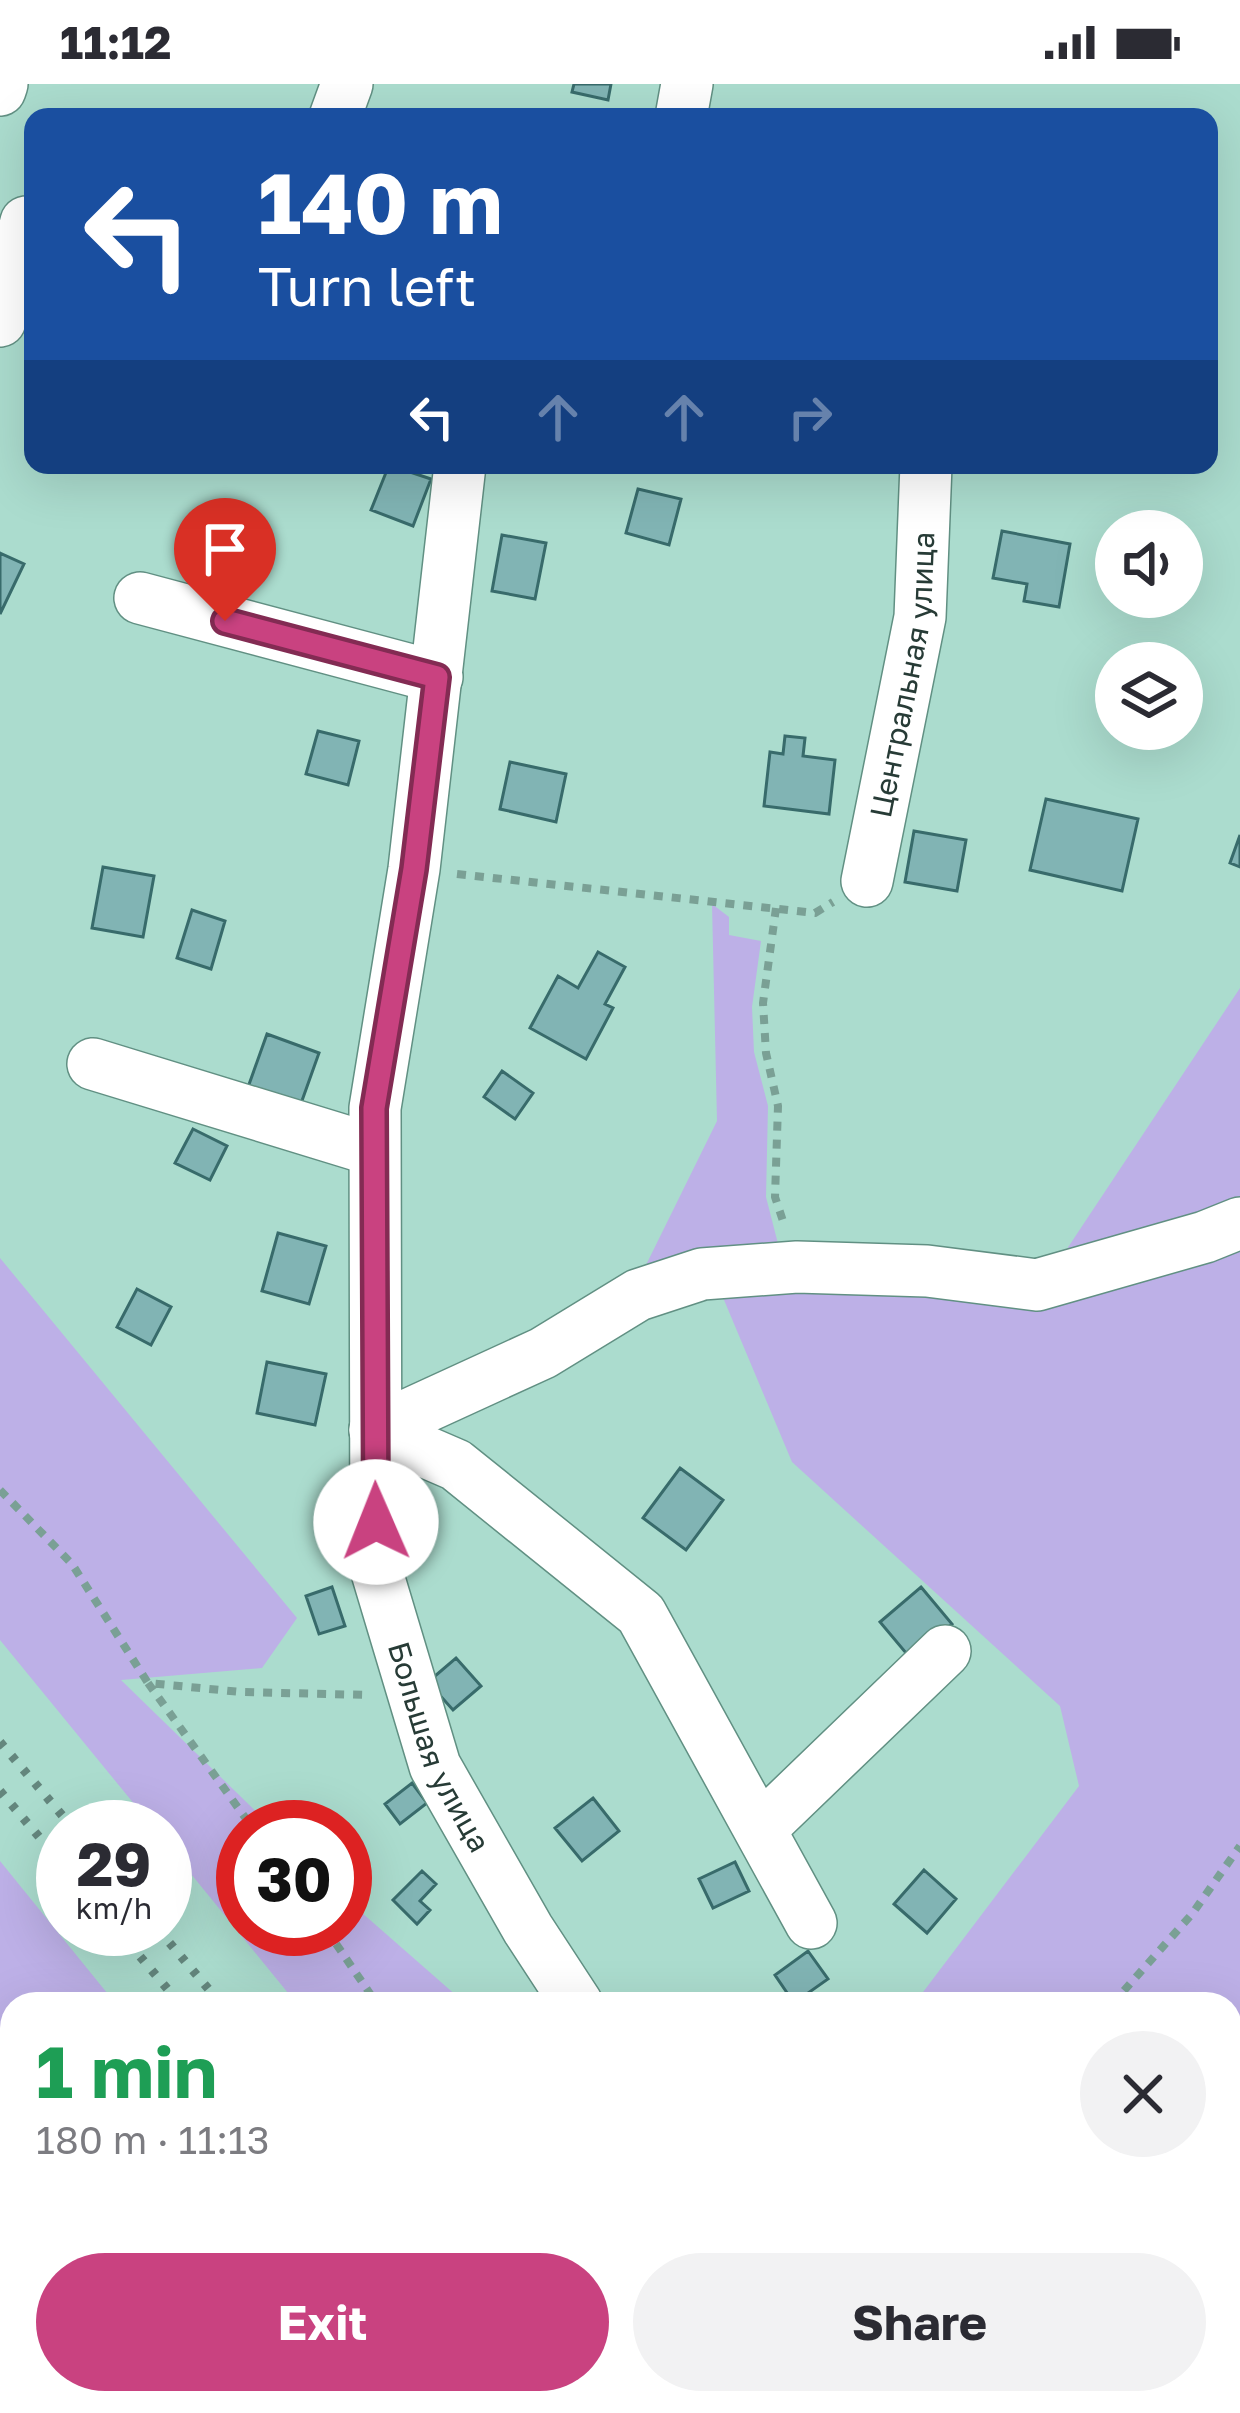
<!DOCTYPE html>
<html lang="en">
<head>
<meta charset="utf-8">
<style>
	:root { --surface:#fff; --page:#f2f2f3; --text:#2b2b33; --muted:#7c7c81; --accent:#c94280 }
	body { margin:0; font-family:"Golos Text",sans-serif; background:var(--page); color:var(--text); height:100vh; display:flex; flex-direction:column; font-size:45px; white-space:nowrap }
	* { box-sizing:border-box; margin:0 }
	p { font-size:39px; color:var(--muted) }
	.icon { flex:none; width:66px; height:66px; fill:none; stroke:currentColor; stroke-width:2; stroke-linecap:round; stroke-linejoin:round }
	.map { position:relative; flex:1; overflow:hidden }
	.side { position:absolute; left:0px; top:1908px; width:1242px; height:423px; display:flex; flex-direction:column; background:var(--surface); border-radius:36px 36px 0 0; box-shadow:0 12px 48px #0002 }
	.side>* { flex:none }
	.banner { position:absolute; left:24px; top:24px; width:1194px; height:366px; border-radius:24px; box-shadow:0 12px 48px #0002; background:#1a4fa0; color:#fff; overflow:hidden }
	.controls { position:absolute; left:1095px; top:426px; display:grid; gap:24px }
	.controls a { display:grid; place-items:center; width:108px; height:108px; border-radius:50%; background:var(--surface); box-shadow:0 12px 48px #0002; font-size:60px }
	.speed { position:absolute; left:36px; top:1716px; display:flex; gap:24px; font-size:60px; font-weight:700; text-align:center }
	.speed>* { display:grid; place-content:center; width:156px; height:156px; border-radius:50%; background:var(--surface); box-shadow:0 12px 48px #0002; line-height:1 }
	.speed small { font-size:30px; font-weight:400 }
	.speed .limit { border:18px solid #d22; background:#fff; color:#111 }
	.pin { position:absolute; display:grid; place-items:center; width:102px; height:102px; color:#fff; margin:-123px -51px; border-radius:50% 50% 50% 0; rotate:-45deg; box-shadow:0 0 12px #0007 }
	.pin .icon { rotate:45deg }
	.me { position:absolute; width:132px; margin:-66px; rotate:359deg; stroke-linejoin:round; filter:drop-shadow(0 0 9px #0008) }
	.turn { display:flex; align-items:center; gap:42px; height:252px; padding:0 36px; font-size:54px }
	.turn .icon { width:156px; height:156px; stroke-width:2.5 }
	.turn b { display:block; font-size:84px; line-height:102px }
	.lanes { display:flex; align-items:center; height:114px; padding:0 36px; background:#0003; justify-content:center; gap:60px; direction:ltr }
	.lanes .off { opacity:.35 }
	.round { display:grid; place-items:center; flex:none; width:126px; height:126px; border-radius:63px; background:var(--page) }
	.overview { display:flex; align-items:center; justify-content:space-between; height:204px; padding:0 36px }
	h1 { font-size:72px; font-weight:700; line-height:90px; color:#1e9e55 }
	.button { display:flex; gap:24px; margin-top:auto; padding:24px 36px }
	.button a { flex:1; height:138px; border-radius:72px; background:var(--accent); color:#fff; font-size:48px; font-weight:700; line-height:138px; text-align:center }
	.button a+a { background:var(--page); color:var(--text) }
	.status { display:flex; justify-content:space-between; align-items:center; height:84px; padding:0 60px; background:var(--surface); direction:ltr }
	.status svg { height:33px; fill:currentColor }
	.map>svg:first-child { display:block }
	.green { fill:#bdb0e7 }
	.building { fill:#81b4b4; stroke:#386b6b; stroke-width:3 }
	.lines { fill:none; stroke-linecap:round; stroke-linejoin:round }
	.minor-casing { stroke:#619083; stroke-width:54 }
	.path { stroke:#7aa095; stroke-width:8; stroke-dasharray:9 9; stroke-linecap:butt }
	.minor { stroke:#fff; stroke-width:51 }
	.rail { stroke:#64867d; stroke-width:9; stroke-dasharray:6 12; stroke-linecap:butt }
	.route-casing { stroke:#832b53; stroke-width:30 }
	.route { stroke:#c94280; stroke-width:21 }
	.labels { text-anchor:middle; dominant-baseline:central; stroke-width:9; stroke-linejoin:round; paint-order:stroke }
	.street-label { font-size:30px; fill:#273b36; stroke:#dff7f0 }
</style>
</head>
<body>
<div class="status"><b>11:12</b><svg viewBox="0 0 49 12"><path d="M0 12V9h3v3zM5 12V6h3v6zM10 12V3h3v9zM15 12V0h3v12zM26 1h20v11H26zM47 4h2v5h-2z"/></svg></div>
<div class="map">
<svg width="1240" height="2329" viewBox="0 0 1240 2329">
	<rect width="100%" height="100%" fill="#abdcce"/>
	<path class="green" d="M712,820l17,13v18l32,6 -9,66 2,45 14,54 -2,91 18,70 -109,6 -29,-8 71,-144z
		M1240,904v1425h-209l-5,-10h204v-399h-316l165,-218 -19,-80 -268,-244 -73,-174 332,-15z
		M0,1174l297,360 -35,50 -141,12 151,147h-29v102h102v-31l121,106h-169l-132,-162v-15h-12l-153,-187z
		M0,1777l116,143h-104v399h428l8,10h-448z
		M622,2319h362l-14,10h-339z"/>
	<path class="building" d="M574,0h37l-3,16 -36,-8z
		M389,381l42,14 -18,47 -42,-16z
		M638,405l43,10 -12,46 -43,-12z
		M1002,447l68,13 -11,63 -35,-6 3,-17 -34,-6z
		M502,451l44,8 -11,56 -43,-8z
		M0,469l24,11 -24,50z
		M318,647l41,10 -11,44 -42,-11z
		M785,652l20,2 -2,18 32,4 -6,54 -65,-8 6,-54 13,2z
		M510,678l56,12 -10,48 -56,-13z
		M1046,715l92,20 -16,72 -92,-21z
		M914,747l52,9 -9,51 -52,-9z
		M1240,751v32l-10,-4z
		M103,783l51,9 -11,61 -51,-9z
		M192,826l33,11 -14,48 -34,-11z
		M598,868l27,15 -20,37 8,4 -27,51 -56,-31 28,-52 20,12z
		M267,950l52,19 -20,56 -52,-19z
		M502,987l31,22 -18,26 -31,-22z
		M193,1045l34,17 -17,34 -35,-17z
		M278,1149l48,13 -17,58 -47,-13z
		M137,1205l34,18 -20,38 -34,-18z
		M267,1278l59,12 -11,51 -58,-12z
		M680,1384l43,32 -37,50 -43,-32z
		M332,1503l13,39 -26,8 -13,-38z
		M921,1503l31,37 -41,35 -31,-37z
		M456,1574l25,28 -28,24 -25,-28z
		M412,1699l15,20 -27,21 -15,-20z
		M593,1714l26,33 -37,30 -27,-33z
		M735,1778l14,29 -36,17 -14,-29z
		M924,1786l32,29 -29,34 -33,-29z
		M422,1787l14,13 -16,17 10,9 -13,14 -24,-24z
		M808,1867l20,28 -34,24 -19,-28z"/>
	<g class="lines">
		<defs>
			<g id="minor">
				<path d="M0,6l2,-6"/>
				<path d="M335,33l12,-33"/>
				<path d="M681,33l6,-33"/>
				<path d="M0,237l26,-99"/>
				<path id="s1" d="M460,381l-46,404 -39,239 1,461 59,197 93,163 49,75"/>
				<path d="M140,514l297,79"/>
				<path id="s2" d="M867,797l53,-264 6,-152"/>
				<path d="M93,980l281,86"/>
				<path d="M375,1346l168,-77 95,-58 64,-21 95,-7 130,4 110,14 168,-48 35,-14"/>
				<path d="M375,1346l81,35 185,149 170,309"/>
				<path d="M760,1745l185,-178"/>
			</g>
		</defs>
		<use href="#minor" class="minor-casing"/>
		<path class="path" d="M457,790l358,39 18,-11
			M776,824l-13,95 3,50 12,53 -3,91 10,30
			M0,1406l72,74 76,119 93,9 129,3
			M148,1599l104,144
			M326,1845l51,75
			M1112,1920l80,-90 48,-68
			M0,2224l12,14
			M97,2319l12,10
			M712,2319l6,10"/>
		<use href="#minor" class="minor"/>
		<path class="rail" d="M0,1658l72,85
			M0,1707l63,74
			M117,1845l63,75
			M158,1845l63,75
			M518,2319l9,10
			M558,2319l8,10"/>
	</g>
	<g class="lines">
		<defs>
			<path id="route" d="M225,537l212,56 -23,192 -40,239 2,414"/>
		</defs>
		<use href="#route" class="route-casing"/>
		<use href="#route" class="route"/>
	</g>
	<g class="labels">
		<g class="street-label">
			<text stroke="none"><textPath href="#s2" startOffset="210">Центральная улица</textPath></text>
			<text stroke="none"><textPath href="#s1" startOffset="1299">Большая улица</textPath></text>
		</g>
	</g>
</svg>
<div class="controls">
<a><svg class="icon" aria-label="sound" viewBox="0 0 24 24"><path d="M4 9h4l5-4v14l-5-4H4zM17 9q2 3 0 6"/></svg></a>
<a><svg class="icon" aria-label="layers" viewBox="0 0 24 24"><path d="M12 4l9 5-9 5-9-5zM3 14l9 5 9-5"/></svg></a>
</div>
<div class="speed"><div>29<small>km/h</small></div><div class="limit">30</div></div>
<div class="pin" style="left:225px;top:537px;background:#d93025"><svg class="icon" aria-label="arrive" viewBox="0 0 24 24"><path d="M6 21V4h12l-3 4 3 4H6"/></svg></div>
<svg class="me" style="left:376px;top:1438px" viewBox="-20 -20 40 40"><circle r="19" fill="#fff"/><path d="M0-13L10 11 0 6-10 11z" fill="#c94280"/></svg>
<div class="banner">
<div class="turn"><svg class="icon" aria-label="left" viewBox="0 0 24 24"><path d="M17 20v-9H6M10 6l-5 5 5 5"/></svg><div><b>140 m</b>Turn left</div></div>
<div class="lanes"><svg class="icon" aria-label="left" viewBox="0 0 24 24"><path d="M17 20v-9H6M10 6l-5 5 5 5"/></svg><svg class="icon off" aria-label="ahead" viewBox="0 0 24 24"><path d="M12 20V5M6 11l6-6 6 6"/></svg><svg class="icon off" aria-label="ahead" viewBox="0 0 24 24"><path d="M12 20V5M6 11l6-6 6 6"/></svg><svg class="icon off" aria-label="right" viewBox="0 0 24 24"><path d="M7 20v-9h11M14 6l5 5-5 5"/></svg></div>
</div>
<section class="side">
<div class="overview"><div><h1>1 min</h1><p>180 m · 11:13</p></div><a class="round"><svg class="icon" aria-label="close" viewBox="0 0 24 24"><path d="M6 6l12 12M18 6L6 18"/></svg></a></div>
<div class="button"><a>Exit</a><a>Share</a></div>
</section>
</div>
</body>
</html>
